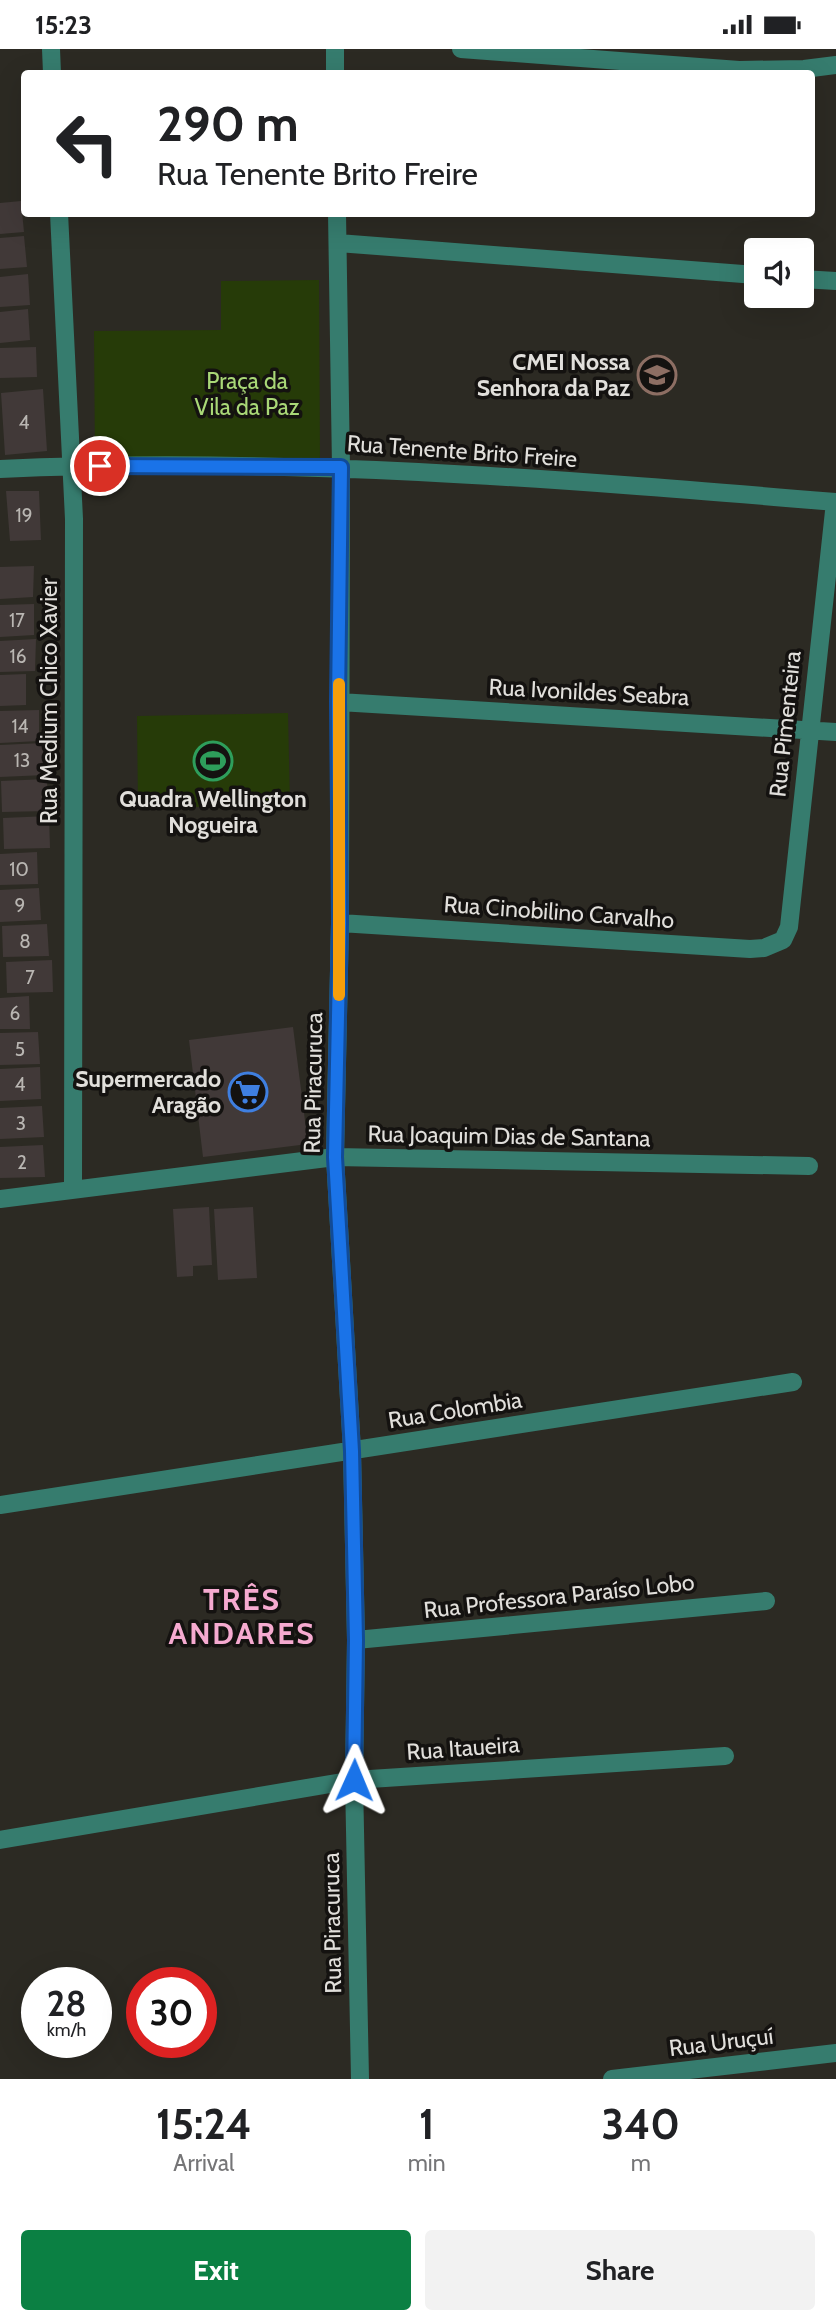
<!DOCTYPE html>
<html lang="en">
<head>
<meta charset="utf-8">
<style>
	:root { --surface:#fff; --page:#f2f2f2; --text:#202124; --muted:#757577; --accent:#0b8043 }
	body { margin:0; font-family:Cabin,sans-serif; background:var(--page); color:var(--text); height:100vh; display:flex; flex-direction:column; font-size:26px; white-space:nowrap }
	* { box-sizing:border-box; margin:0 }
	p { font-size:23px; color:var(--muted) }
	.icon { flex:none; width:38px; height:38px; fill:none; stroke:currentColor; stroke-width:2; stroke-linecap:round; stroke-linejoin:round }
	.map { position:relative; height:2030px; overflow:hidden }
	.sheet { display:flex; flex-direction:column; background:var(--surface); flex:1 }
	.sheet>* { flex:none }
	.top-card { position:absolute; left:21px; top:21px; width:794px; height:147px; border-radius:7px; box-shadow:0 7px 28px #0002; background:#fff; color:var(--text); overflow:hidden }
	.fabs { position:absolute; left:744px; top:189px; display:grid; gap:14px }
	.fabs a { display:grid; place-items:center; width:70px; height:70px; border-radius:7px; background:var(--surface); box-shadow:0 7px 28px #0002; font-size:35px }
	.speed { position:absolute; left:21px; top:1918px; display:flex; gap:14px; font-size:35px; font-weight:700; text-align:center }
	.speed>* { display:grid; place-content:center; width:91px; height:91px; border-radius:50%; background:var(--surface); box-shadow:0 7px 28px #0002; line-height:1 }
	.speed small { font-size:18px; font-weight:400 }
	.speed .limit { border:10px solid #d22; background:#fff; color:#111 }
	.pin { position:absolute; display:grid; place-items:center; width:60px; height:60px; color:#fff; margin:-30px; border:4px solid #fff; border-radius:50%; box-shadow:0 2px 7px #0007 }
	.me { position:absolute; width:77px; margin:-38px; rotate:1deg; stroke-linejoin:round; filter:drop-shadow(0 0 5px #0008) }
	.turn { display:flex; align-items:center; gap:24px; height:147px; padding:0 21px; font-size:32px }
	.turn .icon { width:91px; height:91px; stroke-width:2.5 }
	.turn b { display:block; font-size:49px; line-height:60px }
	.eta { display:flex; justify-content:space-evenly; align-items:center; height:119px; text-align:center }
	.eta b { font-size:42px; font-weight:700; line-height:49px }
	.cta { display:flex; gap:14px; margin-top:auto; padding:14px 21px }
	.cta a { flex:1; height:80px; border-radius:7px; background:var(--accent); color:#fff; font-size:28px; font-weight:700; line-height:80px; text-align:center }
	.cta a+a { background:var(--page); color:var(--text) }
	.status { display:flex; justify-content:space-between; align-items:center; height:49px; padding:0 35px; background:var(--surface); direction:ltr }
	.status svg { height:19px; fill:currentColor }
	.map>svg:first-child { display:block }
	.green { fill:#263b08 }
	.building { fill:#413938 }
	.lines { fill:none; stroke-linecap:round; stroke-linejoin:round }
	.minor { stroke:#367c6e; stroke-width:18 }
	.route-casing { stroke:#114b97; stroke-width:18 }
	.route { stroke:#1a73e8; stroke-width:12 }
	.slow { stroke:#f59e0b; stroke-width:12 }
	.labels { text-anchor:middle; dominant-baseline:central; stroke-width:7; stroke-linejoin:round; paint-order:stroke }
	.number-label { font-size:19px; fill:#b9b6b2 }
	.poi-label { font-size:23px; font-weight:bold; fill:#e1dfdb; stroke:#141210; text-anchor:end }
	.park-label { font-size:23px; fill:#a9d877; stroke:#141210 }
	.street-label { font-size:23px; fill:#e1dfdb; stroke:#141210 }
	.district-label { font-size:30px; font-weight:bold; letter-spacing:2px; fill:#f6aad0; stroke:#141210 }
</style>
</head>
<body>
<div class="status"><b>15:23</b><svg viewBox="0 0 49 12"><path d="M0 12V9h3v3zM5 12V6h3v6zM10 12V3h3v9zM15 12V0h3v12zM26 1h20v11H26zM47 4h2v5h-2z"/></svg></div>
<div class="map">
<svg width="836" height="2030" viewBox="0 0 836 2030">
	<rect width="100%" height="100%" fill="#2c2a23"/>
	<path class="green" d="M319,231l1,184 -225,1 -1,-134 127,-1v-49z
		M288,664l2,92 -152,3 -1,-92z"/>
	<path class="building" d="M21,152l3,31 -24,2v-31z
		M24,187l3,31 -27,2v-31z
		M28,225l2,31 -30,2v-30z
		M28,260l2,31 -30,3v-31z
		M36,298l1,30 -37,1v-30z
		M43,340l4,62 -42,4 -4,-62z
		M6,442h33l2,49 -31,1z
		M34,517l-1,31 -33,2v-32z
		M34,555v31l-34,2v-32z
		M36,590l-1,32 -35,1v-31z
		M26,625v31l-26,1v-31z
		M39,661v31l-39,2v-32z
		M43,694l2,32 -45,2v-32z
		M47,730l1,32 -46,1 -1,-31z
		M49,767l1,32 -46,1 -1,-31z
		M37,803l1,32 -38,1v-31z
		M39,839l2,32 -41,2v-32z
		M47,875l2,32 -46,1 -1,-31z
		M52,911l1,32 -46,1 -1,-31z
		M29,947l1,33h-30v-31z
		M293,978l15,117 -105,13 -14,-117z
		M38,983l2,32 -40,1v-32z
		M40,1018l1,32 -41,2v-32z
		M42,1057l2,31 -44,2v-31z
		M43,1096l2,32 -45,1v-31z
		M209,1158l3,58 -19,1v10l-16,1 -4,-68z
		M253,1158l4,71 -39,2 -4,-71z"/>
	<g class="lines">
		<path class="minor" d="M51,0l1,24
			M335,0v24
			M461,0l278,21 65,-1 32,-4
			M59,164l15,306 -1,670
			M337,164l4,254 -1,456 -5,234 17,294 4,189 -2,140 6,299
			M338,194l418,32
			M802,230l34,2
			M0,420c279,-13 558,10 836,33
			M339,653l497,30
			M340,874l410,26 14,-1 19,-8 6,-13 46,-425
			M0,1150l335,-42 474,9
			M0,1456l793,-123
			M356,1591l410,-39
			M0,1791l354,-60 371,-24
			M612,2030l224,-26"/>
	</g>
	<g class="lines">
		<defs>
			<path id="route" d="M100,417l241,1 -3,235 2,221 -5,234 17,294 4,189 -2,140"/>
		</defs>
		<use href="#route" class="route-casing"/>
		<use href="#route" class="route"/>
		<path class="slow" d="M339,635v311"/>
	</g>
	<defs>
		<symbol id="school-ring" viewBox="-11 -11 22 22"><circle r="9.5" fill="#141210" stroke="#8d6e63" stroke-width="1.5"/><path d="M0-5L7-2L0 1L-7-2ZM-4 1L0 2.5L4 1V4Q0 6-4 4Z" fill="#8d6e63"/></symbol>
		<symbol id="stadium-ring" viewBox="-11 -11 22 22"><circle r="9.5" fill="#141210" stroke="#2e9e5b" stroke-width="1.5"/><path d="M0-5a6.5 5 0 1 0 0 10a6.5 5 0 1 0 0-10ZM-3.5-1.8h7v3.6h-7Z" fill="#2e9e5b"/></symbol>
		<symbol id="supermarket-ring" viewBox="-11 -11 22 22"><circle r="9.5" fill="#141210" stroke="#3f7fe0" stroke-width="1.5"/><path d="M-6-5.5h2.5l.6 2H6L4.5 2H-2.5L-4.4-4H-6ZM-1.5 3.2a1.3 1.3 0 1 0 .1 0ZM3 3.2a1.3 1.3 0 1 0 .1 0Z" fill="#3f7fe0"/></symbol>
	</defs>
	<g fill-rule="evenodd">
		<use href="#school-ring" x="635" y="304" width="44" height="44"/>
		<use href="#stadium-ring" x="191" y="690" width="44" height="44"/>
		<use href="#supermarket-ring" x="226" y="1021" width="44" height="44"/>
	</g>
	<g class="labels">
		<g class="number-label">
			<text x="24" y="373">4</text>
			<text x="24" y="466">19</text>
			<text x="17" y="571">17</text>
			<text x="18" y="607">16</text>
			<text x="20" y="677">14</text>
			<text x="22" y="711">13</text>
			<text x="19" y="820">10</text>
			<text x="20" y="856">9</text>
			<text x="25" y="892">8</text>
			<text x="30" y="928">7</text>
			<text x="15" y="964">6</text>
			<text x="20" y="1000">5</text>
			<text x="20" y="1035">4</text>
			<text x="21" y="1074">3</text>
			<text x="22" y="1113">2</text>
		</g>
		<g class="poi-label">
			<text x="630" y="313">CMEI Nossa<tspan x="630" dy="26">Senhora da Paz</tspan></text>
			<text x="213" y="750" text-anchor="middle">Quadra Wellington<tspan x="213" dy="26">Nogueira</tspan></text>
			<text x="221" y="1030">Supermercado<tspan x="221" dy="26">Aragão</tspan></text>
		</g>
		<g class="park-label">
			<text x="247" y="332">Praça da<tspan x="247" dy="26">Vila da Paz</tspan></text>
		</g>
		<g class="street-label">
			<text transform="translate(462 402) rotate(4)">Rua Tenente Brito Freire</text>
			<text transform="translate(589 643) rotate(3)">Rua Ivonildes Seabra</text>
			<text transform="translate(49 652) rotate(-90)">Rua Medium Chico Xavier</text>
			<text transform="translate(785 675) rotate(-84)">Rua Pimenteira</text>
			<text transform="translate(559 863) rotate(4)">Rua Cinobilino Carvalho</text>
			<text transform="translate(313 1034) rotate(-89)">Rua Piracuruca</text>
			<text transform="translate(509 1087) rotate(1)">Rua Joaquim Dias de Santana</text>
			<text transform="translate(455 1361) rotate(-9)">Rua Colombia</text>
			<text transform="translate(559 1547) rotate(-6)">Rua Professora Paraíso Lobo</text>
			<text transform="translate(463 1699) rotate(-4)">Rua Itaueira</text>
			<text transform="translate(332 1874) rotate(-91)">Rua Piracuruca</text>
			<text transform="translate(721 1993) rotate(-7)">Rua Uruçuí</text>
		</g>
		<g class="district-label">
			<text x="242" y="1550">TRÊS<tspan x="242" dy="34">ANDARES</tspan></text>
		</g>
	</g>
</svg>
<div class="fabs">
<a><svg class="icon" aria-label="sound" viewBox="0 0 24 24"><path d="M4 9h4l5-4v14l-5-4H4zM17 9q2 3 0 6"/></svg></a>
</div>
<div class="speed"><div>28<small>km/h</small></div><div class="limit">30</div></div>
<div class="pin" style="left:100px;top:417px;background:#d93025"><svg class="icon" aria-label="arrive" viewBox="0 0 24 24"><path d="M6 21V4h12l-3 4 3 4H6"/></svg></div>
<svg class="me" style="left:354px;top:1731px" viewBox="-20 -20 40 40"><path d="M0-17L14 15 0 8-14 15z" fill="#1a73e8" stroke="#fff" stroke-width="4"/></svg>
<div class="top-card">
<div class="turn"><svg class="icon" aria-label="left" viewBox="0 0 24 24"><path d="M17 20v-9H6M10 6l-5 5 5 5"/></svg><div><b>290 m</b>Rua Tenente Brito Freire</div></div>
</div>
</div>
<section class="sheet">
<div class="eta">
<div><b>15:24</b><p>Arrival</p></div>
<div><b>1</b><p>min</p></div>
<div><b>340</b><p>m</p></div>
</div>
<div class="cta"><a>Exit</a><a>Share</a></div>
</section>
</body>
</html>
